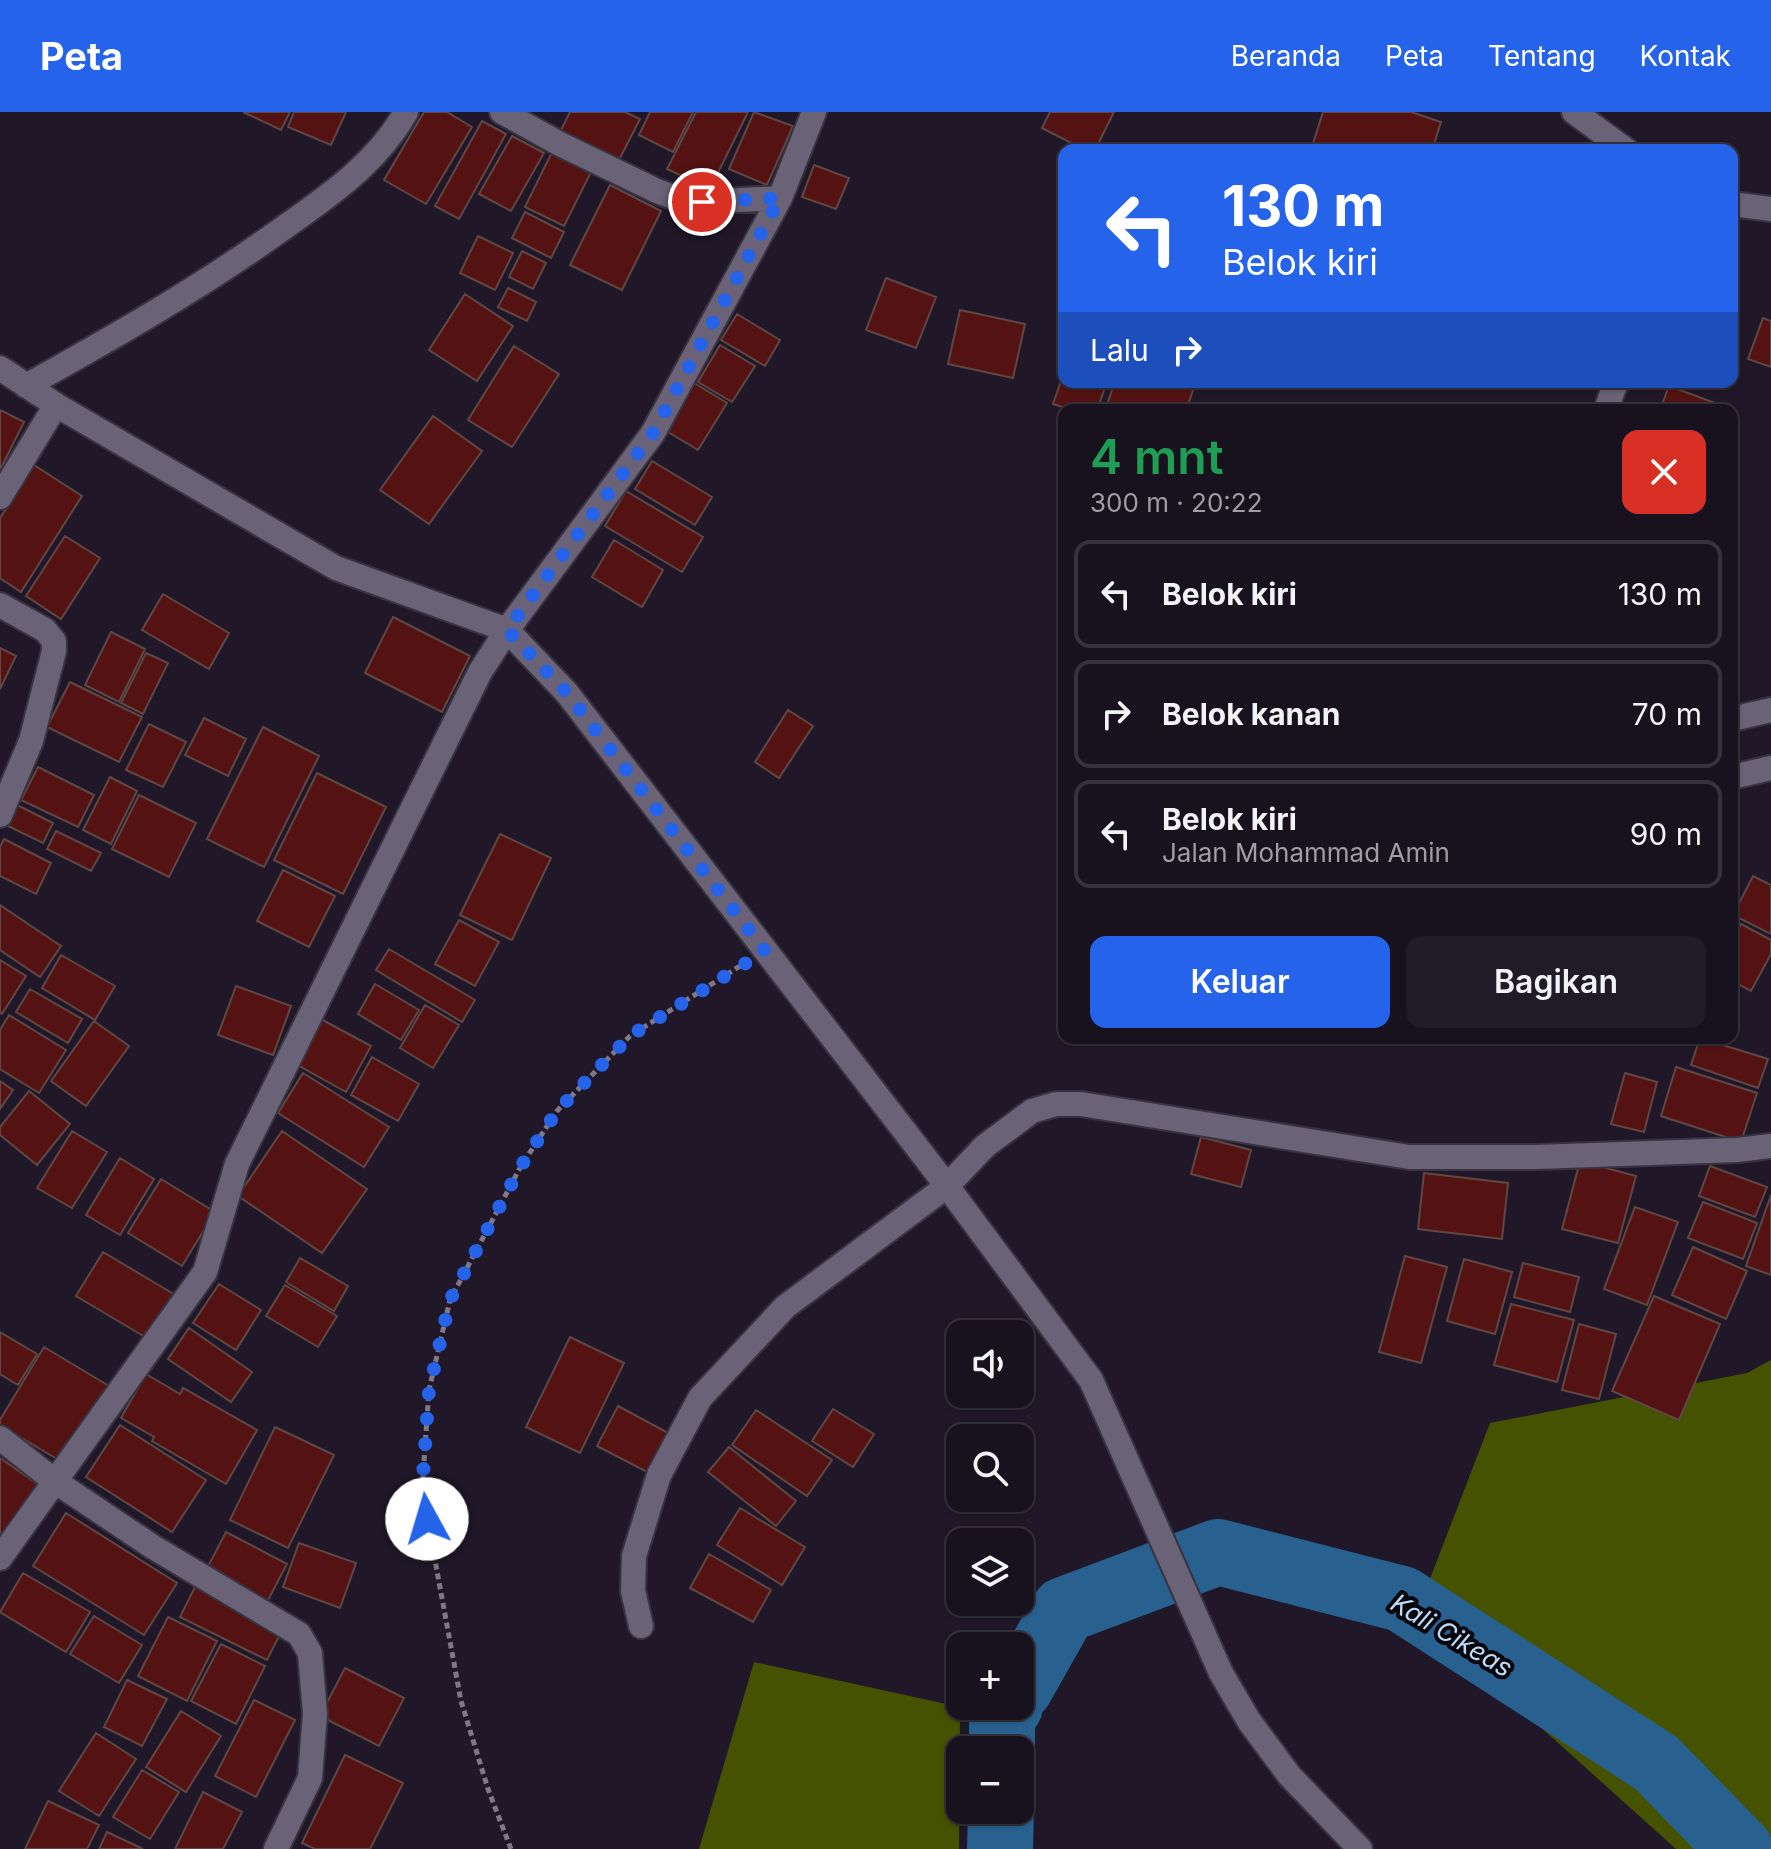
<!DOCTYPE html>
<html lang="id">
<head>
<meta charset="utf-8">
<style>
	:root { --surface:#18121f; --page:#211b28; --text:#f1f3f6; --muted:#9f9ea4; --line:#36323d; --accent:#2563eb }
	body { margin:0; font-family:Inter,sans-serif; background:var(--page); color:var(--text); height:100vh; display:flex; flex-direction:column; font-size:30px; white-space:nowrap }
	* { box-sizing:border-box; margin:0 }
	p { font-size:26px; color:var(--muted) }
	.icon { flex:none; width:44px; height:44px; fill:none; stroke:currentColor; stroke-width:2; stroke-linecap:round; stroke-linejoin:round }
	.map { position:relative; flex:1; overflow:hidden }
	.panel { position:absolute; left:1058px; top:292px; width:680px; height:640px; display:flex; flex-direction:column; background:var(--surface); border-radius:16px; box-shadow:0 2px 6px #0004,0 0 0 2px var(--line) }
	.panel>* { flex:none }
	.guide { position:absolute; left:1058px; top:32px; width:680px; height:244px; border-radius:16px; box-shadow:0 2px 6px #0004,0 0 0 2px var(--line); background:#2563eb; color:#fff; overflow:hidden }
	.controls { position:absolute; left:946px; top:1208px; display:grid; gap:16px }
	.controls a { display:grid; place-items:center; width:88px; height:88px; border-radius:16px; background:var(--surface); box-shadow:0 2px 6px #0004,0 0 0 2px var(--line); font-size:40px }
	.pin { position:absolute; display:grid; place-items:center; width:68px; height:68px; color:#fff; margin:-34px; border:4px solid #fff; border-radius:50%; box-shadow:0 2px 8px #0007 }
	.me { position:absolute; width:88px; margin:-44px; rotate:354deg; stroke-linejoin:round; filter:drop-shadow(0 0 6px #0008) }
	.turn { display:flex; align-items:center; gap:28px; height:168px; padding:0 32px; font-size:36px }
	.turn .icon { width:104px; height:104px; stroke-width:2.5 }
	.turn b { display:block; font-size:56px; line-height:68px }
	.then { display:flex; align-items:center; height:76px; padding:0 32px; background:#0003; gap:16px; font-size:30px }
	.round { display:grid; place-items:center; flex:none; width:84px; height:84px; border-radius:16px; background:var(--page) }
	.overview { display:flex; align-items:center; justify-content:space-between; height:136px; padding:0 32px }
	h1 { font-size:48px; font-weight:600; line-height:60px; color:#1e9e55 }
	.primary-button { display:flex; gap:16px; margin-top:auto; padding:16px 32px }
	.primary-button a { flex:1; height:92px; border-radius:16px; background:var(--accent); color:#fff; font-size:32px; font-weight:600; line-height:92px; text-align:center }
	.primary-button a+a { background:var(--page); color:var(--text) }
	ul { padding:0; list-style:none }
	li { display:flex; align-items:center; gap:24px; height:108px; margin:0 16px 12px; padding:0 16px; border:4px solid var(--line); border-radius:16px }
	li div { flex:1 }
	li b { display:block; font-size:30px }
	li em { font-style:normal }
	header { display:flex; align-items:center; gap:48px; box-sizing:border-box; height:112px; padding:0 40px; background:var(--accent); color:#fff }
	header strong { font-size:38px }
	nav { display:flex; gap:44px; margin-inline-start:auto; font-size:28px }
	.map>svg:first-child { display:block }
	.forest { fill:#455201 }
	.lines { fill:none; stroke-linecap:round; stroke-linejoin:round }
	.river { stroke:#286190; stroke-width:66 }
	.building { fill:#541212; stroke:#5f4744; stroke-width:2 }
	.minor-casing { stroke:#383341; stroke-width:28 }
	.path { stroke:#7f7987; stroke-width:5; stroke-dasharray:6 4; stroke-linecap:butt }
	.minor { stroke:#6a6277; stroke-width:24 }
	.route { stroke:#2563eb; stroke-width:14; stroke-dasharray:0 25.2 }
	.labels { text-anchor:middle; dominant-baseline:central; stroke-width:8; stroke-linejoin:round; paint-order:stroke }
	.water-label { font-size:26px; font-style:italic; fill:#bddbf7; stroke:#08060c }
</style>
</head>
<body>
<header>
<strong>Peta</strong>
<nav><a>Beranda</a><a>Peta</a><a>Tentang</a><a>Kontak</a></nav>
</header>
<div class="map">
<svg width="1771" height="1737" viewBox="0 0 1771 1737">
	<rect width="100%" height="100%" fill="#201829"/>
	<path class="forest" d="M1771,1248v489h-95l-260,-234 74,-192 257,-50z
		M754,1550l206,45 -1,142h-260z"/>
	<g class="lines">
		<path class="river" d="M1020,1576l44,-78 154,-58 184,47 254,164 84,86
			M1002,1638v-31l8,-13
			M1000,1737l1,-39"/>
	</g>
	<path class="building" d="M243,0h47l-9,18z
		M294,0h52l-15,33 -43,-18z
		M424,0h23l25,15 -46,77 -42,-24z
		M570,0h55l15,7 -21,41 -59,-28z
		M650,0h43l-20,40 -34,-17z
		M696,0h52l-38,77 -43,-20z
		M754,0l39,14 -26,59 -38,-16z
		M1050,0h64l-19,38h-10l-43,-22z
		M1323,0h88l30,10 -9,28h-121z
		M482,9l24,13 -47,85 -24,-13z
		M512,24l32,17 -33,58 -32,-17z
		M555,34l39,20 -30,60 -39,-19z
		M814,53l35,13 -13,31 -34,-12z
		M610,73l51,26 -39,79 -52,-25z
		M525,100l39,20 -13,26 -39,-20z
		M478,124l35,17 -18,37 -35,-17z
		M522,139l24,12 -13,26 -24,-12z
		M886,166l50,19 -20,51 -50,-18z
		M508,176l28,14 -9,19 -29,-14z
		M465,182l48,32 -36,55 -48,-31z
		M960,198l65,14 -12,54 -65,-14z
		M737,202l43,26 -15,26 -44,-26z
		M1763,206l8,3v46l-23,-8z
		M720,233l35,21 -23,36 -34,-20z
		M514,234l45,28 -47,73 -44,-27z
		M1064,260v10h43l-10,28h-25l-19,-6z
		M691,269l36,22 -29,47 -35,-21z
		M1115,270h81l-10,28h-81z
		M1669,274l68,25 -5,12v-13h-72z
		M0,298l24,12 -24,48z
		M433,304l49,35 -53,73 -49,-34z
		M652,349l60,36 -17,28 -60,-36z
		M34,353l48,31 -61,96 -21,-14v-60z
		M626,379l77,46 -21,35 -77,-46z
		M65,424l35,22 -39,61 -35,-23z
		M614,428l49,30 -21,37 -50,-30z
		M163,482l66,39 -20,36 -67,-39z
		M393,505l77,39 -28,56 -77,-39z
		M111,520l34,17 -26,53 -34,-17z
		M0,536l16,8 -16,33z
		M146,541l22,10 -25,51 -22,-11z
		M70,570l72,35 -23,45 -72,-35z
		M788,598l25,16 -34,52 -24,-16z
		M204,606l42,21 -18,37 -43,-21z
		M149,612l37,18 -23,45 -37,-17z
		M263,615l56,29 -55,111 -57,-28z
		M38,655l56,28 -16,32 -57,-27z
		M317,661l69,34 -43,87 -69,-34z
		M110,665l27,14 -26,53 -28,-14z
		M139,683l57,28 -27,54 -57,-28z
		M17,693l36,18 -10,20 -37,-18z
		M56,719l45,22 -10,18 -44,-22z
		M500,722l51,24 -39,82 -52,-25z
		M4,727l47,24 -15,31 -36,-18v-29z
		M283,758l52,26 -26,51 -52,-26z
		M1753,764l18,9v49l-38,-19z
		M0,793l61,41 -21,31 -40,-27z
		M459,808l40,22 -24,44 -40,-22z
		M1741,812l30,16v14l-20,37 -19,-10v-41z
		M389,837l86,51 -13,22 -86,-52z
		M61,843l54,31 -20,34 -53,-32z
		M0,848l26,16 -24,38 -2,-1z
		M375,872l44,26 -18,30 -43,-26z
		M236,874l55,20 -18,49 -55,-20z
		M30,877l52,30 -14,24 -52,-31z
		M425,893l34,20 -26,43 -33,-20z
		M9,903l57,35 -27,43 -39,-24v-39z
		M319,906l52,28 -25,46 -52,-29z
		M94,909l35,25 -43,60 -35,-25z
		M1700,926l68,21 -10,29 -67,-23z
		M372,945l47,27 -21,37 -47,-26z
		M1676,955l81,26 -16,49 -80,-26z
		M303,961l86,54 -25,40 -86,-54z
		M1625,961l32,9 -13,50 -33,-8z
		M0,969l13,9 -13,19z
		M29,979l41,33 -33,41 -37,-30v-8z
		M72,1019l35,21 -35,56 -35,-20z
		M282,1019l85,58 -45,64 -84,-57z
		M1201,1025l50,13 -10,37 -50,-13z
		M120,1046l34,21 -34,56 -34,-20z
		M1580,1049l56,15 -18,67 -56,-14z
		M1710,1054l57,21 -12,30 -56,-21z
		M1424,1061l84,10 -6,56 -84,-10z
		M161,1067l54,33 -33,54 -54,-33z
		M1771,1083v80l-25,-9z
		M1703,1090l54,21 -14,36 -55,-21z
		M1635,1095l43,15 -31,83 -43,-16z
		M1693,1135l54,24 -21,48 -54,-24z
		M103,1140l74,44 -27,44 -74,-44z
		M1405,1144l42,11 -26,96 -42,-11z
		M300,1146l48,28 -14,25 -48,-29z
		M1464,1147l48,13 -17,62 -48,-13z
		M1523,1151l56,14 -9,35 -56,-15z
		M219,1172l42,26 -25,40 -43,-27z
		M285,1173l52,31 -19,31 -52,-31z
		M1654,1184l66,28 -41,96 -67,-29z
		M1511,1192l63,16 -17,62 -63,-17z
		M1579,1212l37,10 -17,65 -37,-9z
		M189,1216l63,44 -21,30 -63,-43z
		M0,1220l37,22 -19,31 -18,-11z
		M570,1225l54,26 -44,90 -54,-26z
		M44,1235l65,39 -47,76 -62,-37v-5z
		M146,1262l34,20 3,-6 74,42 -31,54 -74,-43 2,-4 -33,-19z
		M618,1294l52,28 -21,39 -52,-27z
		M833,1297l41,25 -21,33 -41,-26z
		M756,1298l76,50 -25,36 -75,-51z
		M120,1313l86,55 -34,52 -86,-55z
		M275,1315l59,28 -46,93 -58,-28z
		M729,1335l67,54 -20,25 -68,-54z
		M0,1346l43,30 -43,61z
		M740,1396l65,39 -23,38 -65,-40z
		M66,1401l111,70 -33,52 -111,-69z
		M226,1420l61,32 -20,38 -61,-32z
		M299,1431l57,20 -16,45 -57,-21z
		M709,1442l62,36 -18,32 -63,-34z
		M23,1461l67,39 -24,40 -66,-40z
		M196,1473l87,43 -16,32 -87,-43z
		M94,1504l48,29 -23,38 -49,-29z
		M168,1505l49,24 -30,60 -49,-25z
		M221,1532l44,22 -29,58 -45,-23z
		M345,1556l59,30 -25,48 -59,-30z
		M127,1568l40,19 -25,47 -38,-19z
		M254,1588l41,20 -39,77 -41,-21z
		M181,1599l40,25 -35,56 -40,-25z
		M96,1621l40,26 -37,57 -40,-25z
		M345,1643l58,28 -33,66h-55l-13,-6z
		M142,1658l37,22 -29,47 -37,-22z
		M203,1680l39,20 -19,37h-48z
		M48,1689l51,24 -12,24h-62z
		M107,1720l36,17h-44z"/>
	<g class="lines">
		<defs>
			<path id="minor" d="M502,0l58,32 97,47 19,7 26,4 78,-4
				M1574,0l52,38
				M1732,92l39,5
				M0,256l56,37 280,163 171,62 60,63 380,493 144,194 130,293 28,48 40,54 71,74
				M26,274c88,-49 174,-98 256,-157 47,-33 95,-66 124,-117
				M1606,298l10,-28
				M0,385l56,-92
				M0,493l45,25 9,11v10l-23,90 -31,74
				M1732,607l39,-9
				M1732,665l39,-9
				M0,1326l56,44 97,65 146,87 11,19 5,61 -5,64 -34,71
				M0,1446l205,-286 32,-108 243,-492 27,-42 146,-197 127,-235 34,-86
				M641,1514l-8,-35 1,-35 25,-81 41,-77 85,-91 162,-121 38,-40 47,-35 24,-7h25l328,53h127l201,-7 34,-4"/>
		</defs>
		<use href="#minor" class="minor-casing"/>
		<path class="path" d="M511,1737l-23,-60 -27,-88 -39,-211 7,-100 21,-90 71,-134 36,-55 73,-75 110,-70"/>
		<use href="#minor" class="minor"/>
	</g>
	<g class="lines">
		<path class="route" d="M427,1407l-5,-29 7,-100 21,-90 71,-134 36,-55 73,-75 135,-85 -198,-258 -60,-63 146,-197 127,-235 -78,4"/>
	</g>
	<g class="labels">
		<g class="water-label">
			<text transform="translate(1452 1523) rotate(31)">Kali Cikeas</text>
		</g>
	</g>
</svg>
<div class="controls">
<a><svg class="icon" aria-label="sound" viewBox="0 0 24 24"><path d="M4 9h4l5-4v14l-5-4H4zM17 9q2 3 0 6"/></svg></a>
<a><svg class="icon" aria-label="search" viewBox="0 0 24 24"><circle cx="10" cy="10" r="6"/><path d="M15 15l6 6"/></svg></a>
<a><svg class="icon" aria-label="layers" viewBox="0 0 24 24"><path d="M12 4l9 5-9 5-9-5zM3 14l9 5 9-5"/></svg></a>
<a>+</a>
<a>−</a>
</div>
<div class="pin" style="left:702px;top:90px;background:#d93025"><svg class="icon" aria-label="arrive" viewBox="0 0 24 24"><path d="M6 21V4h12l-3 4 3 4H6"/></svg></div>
<svg class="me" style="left:427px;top:1407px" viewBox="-20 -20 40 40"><circle r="19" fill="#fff"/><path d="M0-13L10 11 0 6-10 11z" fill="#2563eb"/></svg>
<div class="guide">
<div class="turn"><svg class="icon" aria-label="left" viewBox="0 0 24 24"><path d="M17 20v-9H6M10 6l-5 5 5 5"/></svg><div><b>130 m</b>Belok kiri</div></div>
<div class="then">Lalu<svg class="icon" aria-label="right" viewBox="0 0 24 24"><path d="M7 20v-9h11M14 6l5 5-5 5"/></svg></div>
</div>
<section class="panel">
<div class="overview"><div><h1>4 mnt</h1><p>300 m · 20:22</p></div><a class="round" style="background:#d93025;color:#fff"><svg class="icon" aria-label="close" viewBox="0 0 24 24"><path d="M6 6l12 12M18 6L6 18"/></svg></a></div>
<ul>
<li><svg class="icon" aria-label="left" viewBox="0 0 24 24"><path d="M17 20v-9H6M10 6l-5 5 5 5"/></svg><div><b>Belok kiri</b></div><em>130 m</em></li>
<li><svg class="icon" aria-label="right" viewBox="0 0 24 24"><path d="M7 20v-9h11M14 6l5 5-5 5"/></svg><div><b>Belok kanan</b></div><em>70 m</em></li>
<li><svg class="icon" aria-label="left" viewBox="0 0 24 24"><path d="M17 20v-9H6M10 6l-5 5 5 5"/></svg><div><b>Belok kiri</b><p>Jalan Mohammad Amin</p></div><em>90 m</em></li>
</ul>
<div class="primary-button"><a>Keluar</a><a>Bagikan</a></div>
</section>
</div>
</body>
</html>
